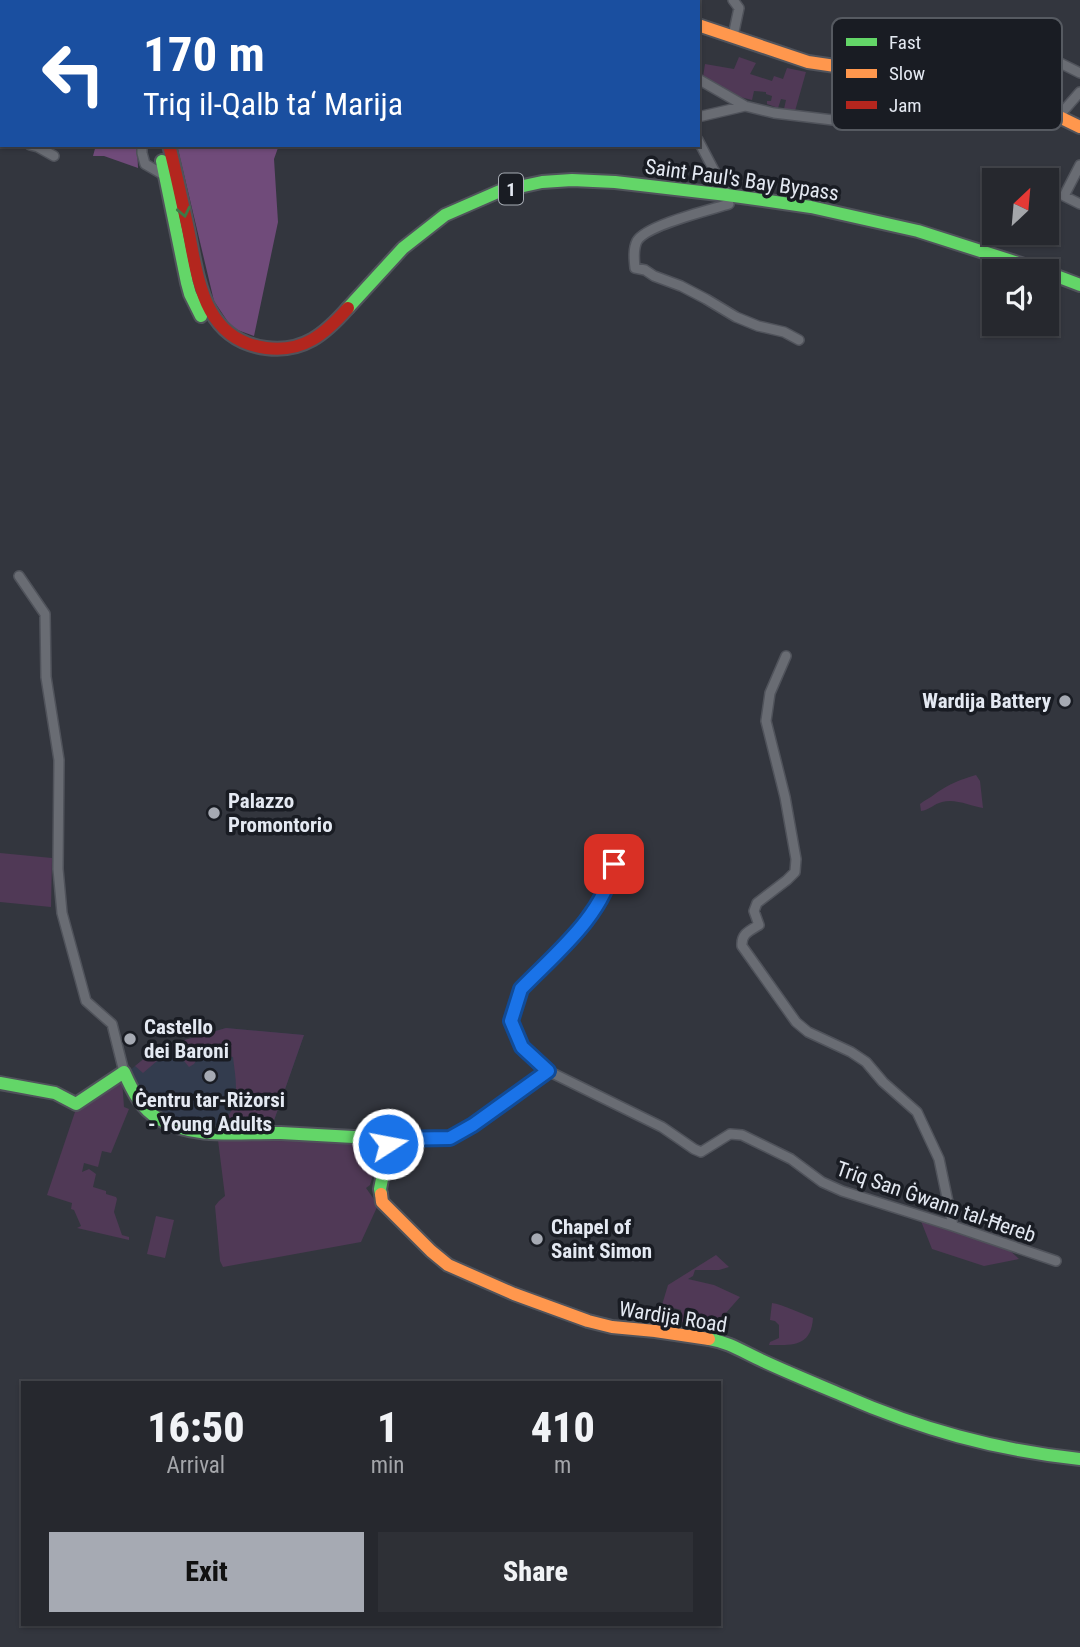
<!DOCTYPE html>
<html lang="en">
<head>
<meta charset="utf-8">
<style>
	:root { --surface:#26282e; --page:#2e3036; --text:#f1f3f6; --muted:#a4a6aa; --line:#42444a; --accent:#a6aab3 }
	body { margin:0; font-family:"Roboto Condensed",sans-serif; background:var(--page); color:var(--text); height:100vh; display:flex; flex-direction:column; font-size:26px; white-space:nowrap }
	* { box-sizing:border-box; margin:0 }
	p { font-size:23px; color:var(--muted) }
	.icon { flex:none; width:38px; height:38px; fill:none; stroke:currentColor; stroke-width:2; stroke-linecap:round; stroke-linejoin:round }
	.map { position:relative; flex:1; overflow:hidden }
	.panel { position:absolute; left:21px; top:1381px; width:700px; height:245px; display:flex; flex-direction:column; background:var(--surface); border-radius:0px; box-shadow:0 2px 5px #0004,0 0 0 2px var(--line) }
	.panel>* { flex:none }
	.hud { position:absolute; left:0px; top:0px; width:700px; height:147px; box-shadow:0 2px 5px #0004,0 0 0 2px var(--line); background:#1a4fa0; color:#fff; overflow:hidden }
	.needle { width:46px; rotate:26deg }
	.controls { position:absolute; left:982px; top:168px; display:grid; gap:14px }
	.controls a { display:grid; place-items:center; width:77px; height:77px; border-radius:0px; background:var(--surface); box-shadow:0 2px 5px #0004,0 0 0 2px var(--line); font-size:35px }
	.pin { position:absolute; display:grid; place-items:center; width:60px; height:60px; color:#fff; margin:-30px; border-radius:14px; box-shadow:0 4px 10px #0006 }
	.me { position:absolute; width:77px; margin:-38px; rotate:79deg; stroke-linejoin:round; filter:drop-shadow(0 0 5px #0008) }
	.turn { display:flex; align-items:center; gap:24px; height:147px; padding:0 28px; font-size:32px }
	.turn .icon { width:91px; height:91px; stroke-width:2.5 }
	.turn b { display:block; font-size:49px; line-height:60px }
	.eta { display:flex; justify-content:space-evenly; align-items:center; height:119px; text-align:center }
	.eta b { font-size:42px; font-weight:800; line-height:49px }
	.cta { display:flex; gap:14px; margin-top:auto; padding:14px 28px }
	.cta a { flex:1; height:80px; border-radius:0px; background:var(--accent); color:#111; font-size:28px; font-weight:800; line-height:80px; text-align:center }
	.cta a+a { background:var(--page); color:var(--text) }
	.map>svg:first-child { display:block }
	.built { fill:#333c4e }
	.green { fill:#503956 }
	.forest { fill:#704b7a }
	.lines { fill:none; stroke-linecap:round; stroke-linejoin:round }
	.street-casing { stroke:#50535b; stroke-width:12 }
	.fast-casing { stroke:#50535b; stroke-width:16 }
	.slow-casing { stroke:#50535b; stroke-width:16 }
	.jam-casing { stroke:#50535b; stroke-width:16 }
	.street { stroke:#696c73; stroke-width:9 }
	.fast { stroke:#63d668; stroke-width:12 }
	.slow { stroke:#ff974d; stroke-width:12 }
	.jam { stroke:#b3261e; stroke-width:12 }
	.oneway { stroke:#3e7946 }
	.route-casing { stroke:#114b97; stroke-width:18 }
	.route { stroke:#1a73e8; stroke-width:12 }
	.poi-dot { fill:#a6aab3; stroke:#191c23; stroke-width:2.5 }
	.labels { text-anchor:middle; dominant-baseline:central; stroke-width:7; stroke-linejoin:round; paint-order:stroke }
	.shield { fill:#191c23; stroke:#a7acb4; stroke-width:2 }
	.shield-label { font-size:19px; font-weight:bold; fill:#e4e9f2 }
	.street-label { font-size:21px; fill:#e4e9f2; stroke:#191c23 }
	.poi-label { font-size:21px; font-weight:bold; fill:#e4e9f2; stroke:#191c23; text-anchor:start }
	.key { fill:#191c23; stroke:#565a61; stroke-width:2 }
	.key-label { font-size:19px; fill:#e4e9f2 }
</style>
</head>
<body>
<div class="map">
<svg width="1080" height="1647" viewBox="0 0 1080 1647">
	<rect width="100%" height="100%" fill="#33363e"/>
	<path class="built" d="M226,1028l78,7 -33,94 -70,-2 -29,-7 -16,-9 -16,-16 -11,-24 28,-23z"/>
	<path class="green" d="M739,57l17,6 -6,11 22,7 2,-5 9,3 4,-11 19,4 -11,39 -11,-2 2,-9 -5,-1 -3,9 -11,-4v-3h4l1,-5 -6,-2v-2l-12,-1 -2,9 -12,-3 -37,-20 2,-13 29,5z
		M976,775l4,6 3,27c-12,-2 -28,-10 -41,-6 -8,2 -13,8 -21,9l-1,-7c5,-4 10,-6 15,-10 16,-11 22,-13 41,-19z
		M0,853l52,5 -1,49 -51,-5z
		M226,1028l78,7 -33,94 -43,-1 -1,-11c14,-16 8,-41 6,-60l-29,-5 -8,-7h-3l7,9 -6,10 -5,3 -9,-11 -2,1 -7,-8 -28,24 -8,-7 22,-18z
		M122,1079l2,28 5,2 -18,44 -9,-2 -4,16 -14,-4 -2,9 7,-3 7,5 -3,13 13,4v3l10,3 1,2 -3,13 8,23 7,2v3l-52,-12 4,-2 -7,-16 -3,-1 1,-6 -25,-8 30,-89z
		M281,1137l99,7 1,4 -11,37 -4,3 12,17 -17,37 -138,25 -3,-6 -5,-55 4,-5 6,-5 -7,-56z
		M156,1216l18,4 -9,38 -18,-4z
		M921,1221l85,26 13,12 -35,7 -52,-17z
		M716,1255l13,12 -10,3h-24l-2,6 -5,3 26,6 26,12 -15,17 -5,16 -29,-5 -9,-3 -1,-12 -19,-5 6,-20z
		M772,1303c10,1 30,11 41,15 -2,29 -20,27 -44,27l1,-3 9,-4v-13l-4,-4 -5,-1z"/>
	<path class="forest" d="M96,145h41l1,23 -34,-12h-11z
		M177,145h102l-5,14 4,63 -24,114 -22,-8 -18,-27z"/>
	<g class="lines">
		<defs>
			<path id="street" d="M538,0l1,2
				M582,0v2
				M0,17l2,1
				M733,36l6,-28 -6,-8
				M1050,58l30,15
				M0,73h2
				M698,79l47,27 29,7 67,8
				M1059,116l21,-24
				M698,117l47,-11
				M0,138l2,1
				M698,140l29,55
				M30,145l8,2 16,9
				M142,145v8l3,11 19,11
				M1080,165l-16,31 16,8
				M729,204c-19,6 -83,21 -92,37 -4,8 -3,18 -2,27l10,2 9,6 27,10 25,13 30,18 22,9 26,6 15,8
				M19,576l26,38 1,63 13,83 -1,109 4,44 24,88 26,23 12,48
				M786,656l-16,37 -4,28 19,76 11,62 -1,13 -8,8 -30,23 -3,8 5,14c-10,6 -18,9 -17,21l54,76 12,10 43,20 15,10 17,20 34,30 22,47 14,67
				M614,864l-6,22 -13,25 -18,21 -56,57 -10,32 11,26 26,24 114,56 32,22 7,3 29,-18 12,1 49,24 31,23 20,9 111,35 103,35
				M390,1139l60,-2 23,-12 75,-54"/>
			<path id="fast" d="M209,0l3,2
				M162,161l25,122 3,11 11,22
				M1046,272l34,13
				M348,308l55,-60 42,-33 55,-24 42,-9 30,-2 43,2 112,13 84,12 107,24 125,40
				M0,1083l55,10 21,11 48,-32c8,18 17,37 35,47 36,21 82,13 122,14 37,2 73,4 109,6l-10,50 1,5
				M709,1339c20,3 36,14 54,22 26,12 53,23 79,34 78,34 153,55 238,64"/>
			<path id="slow" d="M698,25l110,37 198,29 74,36
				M0,31l2,1
				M381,1194l1,8 49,49 17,14 66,29 74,27 24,6 43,4 54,8"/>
			<path id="jam" d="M169,145c7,28 13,56 19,84 10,49 15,111 78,119 37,5 59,-14 82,-40"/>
		</defs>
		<use href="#street" class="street-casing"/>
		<use href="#fast" class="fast-casing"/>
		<use href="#slow" class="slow-casing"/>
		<use href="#jam" class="jam-casing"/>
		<use href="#street" class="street"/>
		<use href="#fast" class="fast"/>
		<use href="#slow" class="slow"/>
		<use href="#jam" class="jam"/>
	</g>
	<defs><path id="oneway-chevron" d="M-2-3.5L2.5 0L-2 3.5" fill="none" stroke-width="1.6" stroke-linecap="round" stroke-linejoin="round" transform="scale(1.75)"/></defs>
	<use class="oneway" href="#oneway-chevron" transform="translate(184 212) rotate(78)"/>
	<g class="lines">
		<defs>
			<path id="route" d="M388,1144l2,-5 60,-1 23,-13 75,-54 -26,-24 -11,-26 10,-32c36,-37 82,-73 93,-125"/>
		</defs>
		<use href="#route" class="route-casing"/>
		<use href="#route" class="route"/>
	</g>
	<g class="poi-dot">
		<circle cx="1065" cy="701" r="7"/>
		<circle cx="214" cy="813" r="7"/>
		<circle cx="130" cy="1039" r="7"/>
		<circle cx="210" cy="1076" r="7"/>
		<circle cx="537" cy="1239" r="7"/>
	</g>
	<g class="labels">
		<rect class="shield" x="499" y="173.5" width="24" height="31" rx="5"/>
		<g class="shield-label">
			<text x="511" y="189">1</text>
		</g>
		<g class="street-label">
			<text transform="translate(742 180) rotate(8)">Saint Paul's Bay Bypass</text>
			<text transform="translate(936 1202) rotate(19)">Triq San Ġwann tal-Ħereb</text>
			<text transform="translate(673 1317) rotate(9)">Wardija Road</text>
		</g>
		<g class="poi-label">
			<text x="1051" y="701" text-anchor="end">Wardija Battery</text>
			<text x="228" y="801">Palazzo<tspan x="228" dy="24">Promontorio</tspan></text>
			<text x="144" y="1027">Castello<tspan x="144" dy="24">dei Baroni</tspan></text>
			<text x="210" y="1100" text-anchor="middle">Ċentru tar-Riżorsi<tspan x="210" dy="24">- Young Adults</tspan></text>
			<text x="551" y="1227">Chapel of<tspan x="551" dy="24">Saint Simon</tspan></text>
		</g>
	</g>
	<rect x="832" y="18" width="230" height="112" rx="10" class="key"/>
	<rect x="846" y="38" width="31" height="8" fill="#63d668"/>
	<rect x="846" y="69" width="31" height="9" fill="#ff974d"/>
	<rect x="846" y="101" width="31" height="8" fill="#b3261e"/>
	<g class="key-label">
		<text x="889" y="49">Fast</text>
		<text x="889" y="80">Slow</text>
		<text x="889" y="112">Jam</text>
	</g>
</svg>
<div class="controls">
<a><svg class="needle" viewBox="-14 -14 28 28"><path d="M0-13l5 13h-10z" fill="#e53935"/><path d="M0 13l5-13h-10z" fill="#a4a6aa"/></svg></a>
<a><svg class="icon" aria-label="sound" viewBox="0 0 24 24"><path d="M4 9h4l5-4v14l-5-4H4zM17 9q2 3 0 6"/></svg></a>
</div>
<div class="pin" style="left:614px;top:864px;background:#d93025"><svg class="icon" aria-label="arrive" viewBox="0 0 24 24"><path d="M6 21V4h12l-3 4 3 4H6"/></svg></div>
<svg class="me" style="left:388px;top:1144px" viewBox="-20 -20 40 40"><circle r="17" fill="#1a73e8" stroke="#fff" stroke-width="3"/><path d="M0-11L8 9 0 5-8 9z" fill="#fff"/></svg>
<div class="hud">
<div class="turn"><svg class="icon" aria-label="left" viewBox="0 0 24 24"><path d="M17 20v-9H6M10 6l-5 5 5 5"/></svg><div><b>170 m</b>Triq il-Qalb ta‘ Marija</div></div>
</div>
<section class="panel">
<div class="eta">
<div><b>16:50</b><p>Arrival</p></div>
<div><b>1</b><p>min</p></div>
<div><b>410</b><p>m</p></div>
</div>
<div class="cta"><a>Exit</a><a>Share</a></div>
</section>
</div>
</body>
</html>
